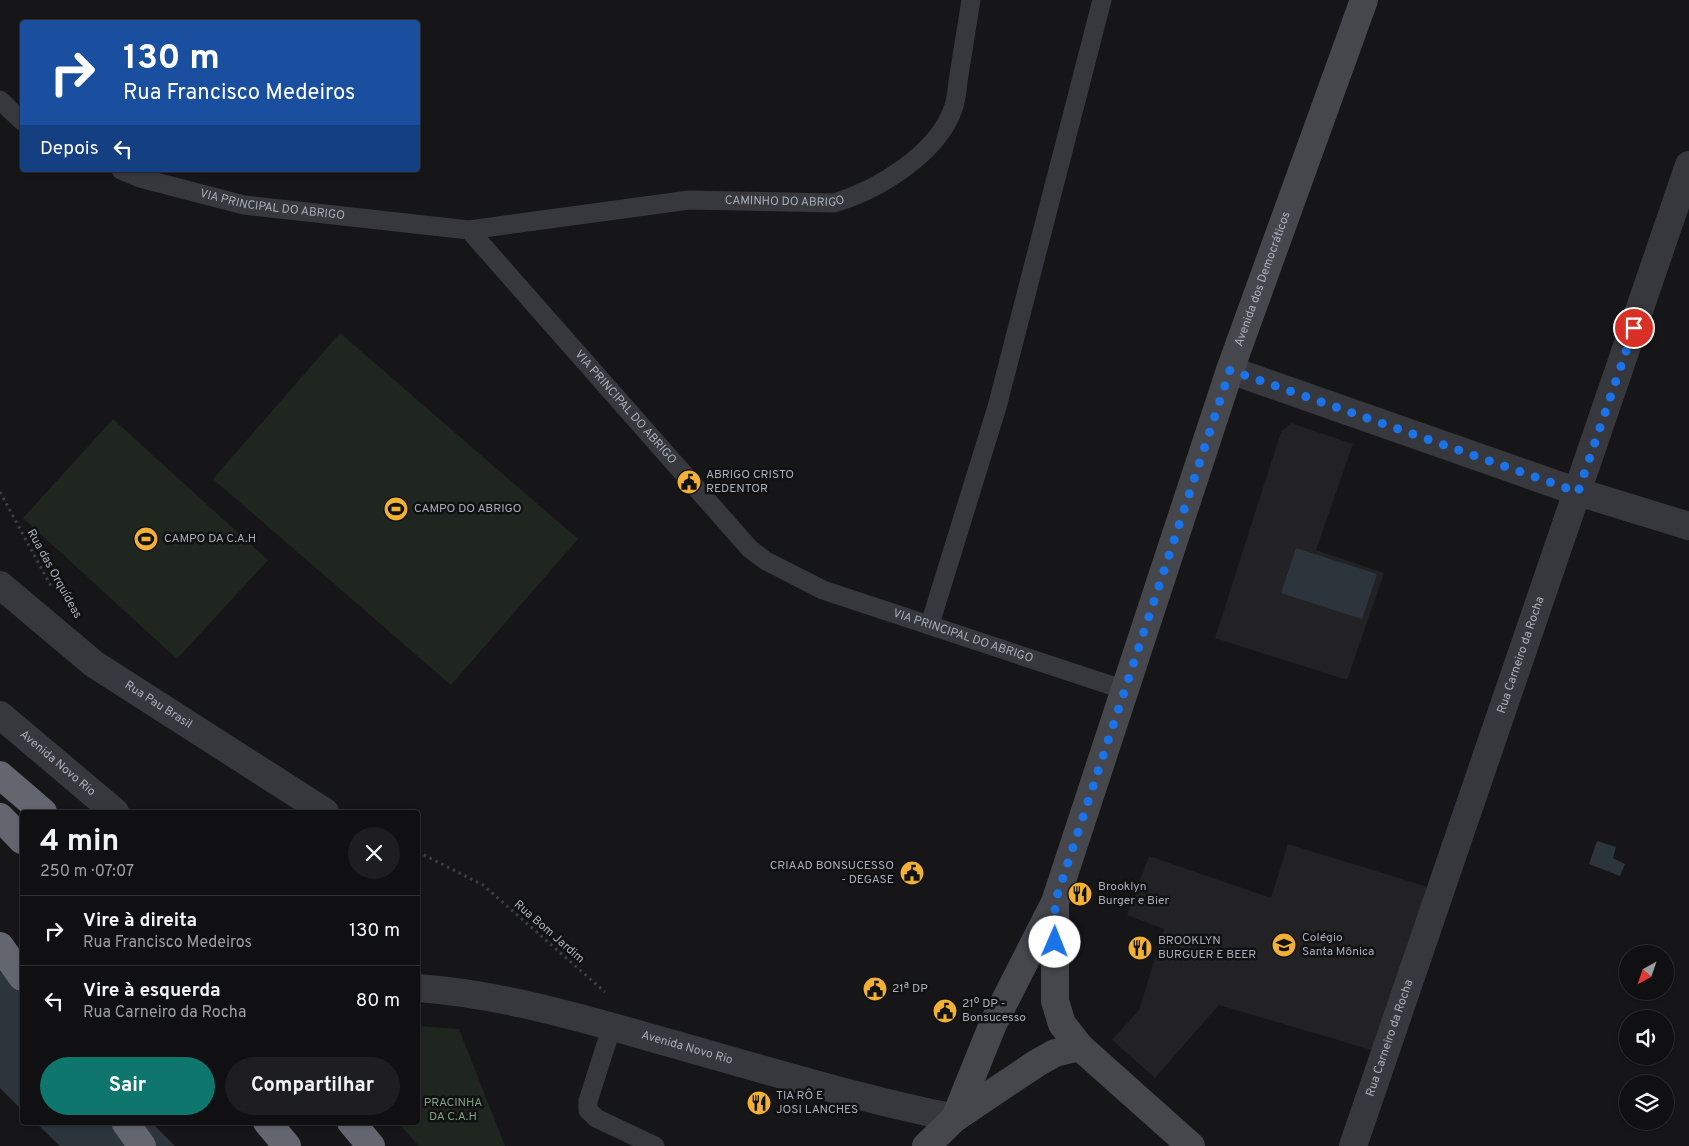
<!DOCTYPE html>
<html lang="pt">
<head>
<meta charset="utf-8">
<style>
	:root { --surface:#101012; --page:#1e1e20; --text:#f1f3f6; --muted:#9c9d9f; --line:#303032; --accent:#0f766e }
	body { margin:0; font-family:Overpass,sans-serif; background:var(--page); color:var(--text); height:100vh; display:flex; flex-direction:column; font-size:19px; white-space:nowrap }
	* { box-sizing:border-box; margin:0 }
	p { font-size:16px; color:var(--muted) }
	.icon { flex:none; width:28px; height:28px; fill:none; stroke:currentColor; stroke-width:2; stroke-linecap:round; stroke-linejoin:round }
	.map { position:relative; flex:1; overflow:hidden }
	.panel { position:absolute; left:20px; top:810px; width:400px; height:315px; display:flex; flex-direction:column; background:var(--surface); border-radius:5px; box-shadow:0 1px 4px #0004,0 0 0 1px var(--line) }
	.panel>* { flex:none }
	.guide { position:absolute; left:20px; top:20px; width:400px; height:152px; border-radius:5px; box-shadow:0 1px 4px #0004,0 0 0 1px var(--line); background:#1a4fa0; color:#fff; overflow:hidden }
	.needle { width:32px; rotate:220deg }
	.buttons { position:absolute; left:1619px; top:945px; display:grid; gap:10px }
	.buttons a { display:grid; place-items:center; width:55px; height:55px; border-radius:50%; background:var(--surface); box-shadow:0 1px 4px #0004,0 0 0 1px var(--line); font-size:25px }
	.pin { position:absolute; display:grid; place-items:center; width:42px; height:42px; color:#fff; margin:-21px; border:2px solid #fff; border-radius:50%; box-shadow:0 1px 5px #0007 }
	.me { position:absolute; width:55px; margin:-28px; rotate:1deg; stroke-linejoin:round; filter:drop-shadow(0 0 4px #0008) }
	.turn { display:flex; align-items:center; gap:18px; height:105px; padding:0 20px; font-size:22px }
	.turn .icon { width:65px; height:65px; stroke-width:2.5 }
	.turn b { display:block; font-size:35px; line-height:42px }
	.then { display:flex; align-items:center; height:48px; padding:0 20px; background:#0003; gap:10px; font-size:19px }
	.round { display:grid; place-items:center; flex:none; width:52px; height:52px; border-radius:26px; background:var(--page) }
	.head { display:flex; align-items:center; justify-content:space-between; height:85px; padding:0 20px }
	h1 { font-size:30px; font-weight:700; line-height:38px }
	.action { display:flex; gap:10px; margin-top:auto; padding:10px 20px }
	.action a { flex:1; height:58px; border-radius:30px; background:var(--accent); color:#fff; font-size:20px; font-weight:700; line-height:58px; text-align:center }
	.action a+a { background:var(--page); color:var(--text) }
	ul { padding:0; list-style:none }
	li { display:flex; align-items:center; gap:15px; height:70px; padding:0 20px; border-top:1px solid var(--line) }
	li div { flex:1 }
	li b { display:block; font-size:19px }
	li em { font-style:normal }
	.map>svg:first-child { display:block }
	.built { fill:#222225 }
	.green { fill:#1e261f }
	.water { fill:#2c353c }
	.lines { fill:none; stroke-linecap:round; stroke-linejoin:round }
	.path { stroke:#3d3f44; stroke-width:3; stroke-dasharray:2.5 4; stroke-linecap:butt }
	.lane { stroke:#37383d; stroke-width:19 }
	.street { stroke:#37383d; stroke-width:28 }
	.secondary { stroke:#45474d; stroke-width:28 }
	.highway { stroke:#63666e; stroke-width:28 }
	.route { stroke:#1a73e8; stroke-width:9; stroke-dasharray:0 16.2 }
	.labels { text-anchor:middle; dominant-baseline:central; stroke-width:5; stroke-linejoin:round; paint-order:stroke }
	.street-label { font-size:12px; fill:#a8adb8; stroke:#111113 }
	.poi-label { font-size:12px; fill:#a8adb8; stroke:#111113; text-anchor:start }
	.park-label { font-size:12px; fill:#7fa381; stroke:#111113 }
</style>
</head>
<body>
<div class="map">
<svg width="1689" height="1146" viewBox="0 0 1689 1146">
	<rect width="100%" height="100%" fill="#161618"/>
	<path class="built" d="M1291,423l62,21 -37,106 68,23 -37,107 -132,-42 66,-206z
		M1288,844l140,43 -53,164 -156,-46 -64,73 -43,-38 27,-30 25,-81 -37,-14 22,-59 122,42z"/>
	<path class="green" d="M340,333l238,206 -127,146 -238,-206z
		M113,419l155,141 -91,99 -154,-141z
		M418,1026l41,3 46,117h-86l-21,-23 20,-1z"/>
	<path class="water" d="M1296,548l81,26 -15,45 -81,-26z
		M1597,841l19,6 -3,11 12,6 -5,12 -31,-12z
		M0,971l22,22v117l-22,-22z
		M36,1123h116l23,23h-115z"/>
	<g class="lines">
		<path class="path" d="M0,492l52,96
			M418,852l65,33 122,107"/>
		<g class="lane">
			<path d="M0,100l22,21"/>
			<path id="s1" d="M121,170l19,8 104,27 225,25 281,319 16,12 57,29 302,100"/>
			<path id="s2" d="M469,230l220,-30 145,3c44,-13 103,-49 119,-94 4,-10 4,-23 6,-34 4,-25 8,-50 12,-75"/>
			<path d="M930,624l67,-217 105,-407"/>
			<path d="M612,1026l-24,75v9l8,8 59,28"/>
		</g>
		<g class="street">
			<path d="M1230,370l348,122 111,34"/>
			<path id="s3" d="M0,585l94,79 231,148"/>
			<path id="s4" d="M0,715l115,97"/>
			<path id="s5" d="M418,988c84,6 167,31 248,54 96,27 191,56 289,76"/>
			<path id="s6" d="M1353,1146l336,-981"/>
		</g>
		<g class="secondary">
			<path d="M1055,907v94l7,23 18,23 111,99"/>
			<path id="s7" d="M955,1118l38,-94 62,-122 175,-532 134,-370"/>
			<path d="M926,1146l29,-28 82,-55 18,-10 25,-6"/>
		</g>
		<path class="highway" d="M0,775l43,37
			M0,817l22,23
			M0,946l22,31
			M125,1122l17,24
			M267,1122l20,24
			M351,1122l20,24"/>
	</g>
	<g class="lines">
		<path class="route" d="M1055,942v-40l175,-532 348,122 56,-164"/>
	</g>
	<defs>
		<symbol id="civic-disc" viewBox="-11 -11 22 22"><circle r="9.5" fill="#f2b134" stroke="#111113"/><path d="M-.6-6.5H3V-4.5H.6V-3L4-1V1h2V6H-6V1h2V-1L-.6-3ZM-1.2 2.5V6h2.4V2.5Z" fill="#111"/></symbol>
		<symbol id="stadium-disc" viewBox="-11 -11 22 22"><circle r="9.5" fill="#f2b134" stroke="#111113"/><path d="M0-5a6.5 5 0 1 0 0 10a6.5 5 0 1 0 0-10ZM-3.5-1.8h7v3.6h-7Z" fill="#111"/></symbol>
		<symbol id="restaurant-disc" viewBox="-11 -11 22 22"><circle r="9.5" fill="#f2b134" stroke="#111113"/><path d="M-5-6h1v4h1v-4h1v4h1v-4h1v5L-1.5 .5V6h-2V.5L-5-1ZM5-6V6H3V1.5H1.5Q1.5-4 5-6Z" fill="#111"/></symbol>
		<symbol id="school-disc" viewBox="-11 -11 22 22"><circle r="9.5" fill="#f2b134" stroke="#111113"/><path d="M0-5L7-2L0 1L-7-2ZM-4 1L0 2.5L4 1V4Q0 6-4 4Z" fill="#111"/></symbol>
	</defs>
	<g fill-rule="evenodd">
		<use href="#civic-disc" x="675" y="468" width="28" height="28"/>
		<use href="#stadium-disc" x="382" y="495" width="28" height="28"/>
		<use href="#stadium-disc" x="132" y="525" width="28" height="28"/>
		<use href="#civic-disc" x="898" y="859" width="28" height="28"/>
		<use href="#restaurant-disc" x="1066" y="880" width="28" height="28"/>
		<use href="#school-disc" x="1270" y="931" width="28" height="28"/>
		<use href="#restaurant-disc" x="1126" y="934" width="28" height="28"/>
		<use href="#civic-disc" x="861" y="975" width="28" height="28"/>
		<use href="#civic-disc" x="931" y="997" width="28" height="28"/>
		<use href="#restaurant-disc" x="745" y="1089" width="28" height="28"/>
	</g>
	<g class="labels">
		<g class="street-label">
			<text stroke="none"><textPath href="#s2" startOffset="318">CAMINHO DO ABRIGO</textPath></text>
			<text stroke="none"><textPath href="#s1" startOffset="156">VIA PRINCIPAL DO ABRIGO</textPath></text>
			<text stroke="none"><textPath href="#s7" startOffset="895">Avenida dos Democráticos</textPath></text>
			<text stroke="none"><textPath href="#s1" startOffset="591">VIA PRINCIPAL DO ABRIGO</textPath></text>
			<text transform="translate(54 574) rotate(61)">Rua das Orquídeas</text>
			<text stroke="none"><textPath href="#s1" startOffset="1011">VIA PRINCIPAL DO ABRIGO</textPath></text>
			<text stroke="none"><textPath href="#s6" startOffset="519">Rua Carneiro da Rocha</textPath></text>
			<text stroke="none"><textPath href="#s3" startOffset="199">Rua Pau Brasil</textPath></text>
			<text stroke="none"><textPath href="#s4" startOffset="75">Avenida Novo Rio</textPath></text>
			<text transform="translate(549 932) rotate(41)">Rua Bom Jardim</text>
			<text stroke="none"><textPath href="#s6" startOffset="114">Rua Carneiro da Rocha</textPath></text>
			<text stroke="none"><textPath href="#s5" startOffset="276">Avenida Novo Rio</textPath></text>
		</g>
		<g class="poi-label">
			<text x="706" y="475">ABRIGO CRISTO<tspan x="706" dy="14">REDENTOR</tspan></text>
			<text x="414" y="509">CAMPO DO ABRIGO</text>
			<text x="164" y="539">CAMPO DA C.A.H</text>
			<text x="894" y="866" text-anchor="end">CRIAAD BONSUCESSO<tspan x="894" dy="14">- DEGASE</tspan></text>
			<text x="1098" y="887">Brooklyn<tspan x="1098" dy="14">Burger e Bier</tspan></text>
			<text x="1302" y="938">Colégio<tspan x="1302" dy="14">Santa Mônica</tspan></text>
			<text x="1158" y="941">BROOKLYN<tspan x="1158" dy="14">BURGUER E BEER</tspan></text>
			<text x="892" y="989">21ª DP</text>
			<text x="962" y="1004">21º DP -<tspan x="962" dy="14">Bonsucesso</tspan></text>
			<text x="776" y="1096">TIA RÔ E<tspan x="776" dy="14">JOSI LANCHES</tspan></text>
		</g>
		<g class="park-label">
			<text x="453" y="1103">PRACINHA<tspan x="453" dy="14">DA C.A.H</tspan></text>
		</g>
	</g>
</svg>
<div class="buttons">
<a><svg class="needle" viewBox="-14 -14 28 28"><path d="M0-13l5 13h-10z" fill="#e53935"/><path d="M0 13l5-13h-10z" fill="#9c9d9f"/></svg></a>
<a><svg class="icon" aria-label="sound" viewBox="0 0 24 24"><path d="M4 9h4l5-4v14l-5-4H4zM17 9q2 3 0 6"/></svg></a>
<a><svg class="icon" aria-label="layers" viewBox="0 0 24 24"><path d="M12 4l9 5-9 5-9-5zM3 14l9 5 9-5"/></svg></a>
</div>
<div class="pin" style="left:1634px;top:328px;background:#d93025"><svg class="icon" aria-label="arrive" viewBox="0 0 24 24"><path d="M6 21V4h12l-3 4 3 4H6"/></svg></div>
<svg class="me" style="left:1055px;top:942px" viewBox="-20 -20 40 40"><circle r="19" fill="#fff"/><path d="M0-13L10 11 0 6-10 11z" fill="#1a73e8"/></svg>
<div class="guide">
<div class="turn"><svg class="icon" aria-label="right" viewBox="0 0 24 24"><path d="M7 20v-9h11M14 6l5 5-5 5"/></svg><div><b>130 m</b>Rua Francisco Medeiros</div></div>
<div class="then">Depois<svg class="icon" aria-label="left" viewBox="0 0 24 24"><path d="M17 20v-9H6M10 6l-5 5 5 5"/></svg></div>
</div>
<section class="panel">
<div class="head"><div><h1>4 min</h1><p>250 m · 07:07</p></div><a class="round"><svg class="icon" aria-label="close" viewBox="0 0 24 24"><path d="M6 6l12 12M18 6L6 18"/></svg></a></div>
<ul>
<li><svg class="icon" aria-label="right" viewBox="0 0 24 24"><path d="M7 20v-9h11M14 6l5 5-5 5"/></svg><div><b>Vire à direita</b><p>Rua Francisco Medeiros</p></div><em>130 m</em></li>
<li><svg class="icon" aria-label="left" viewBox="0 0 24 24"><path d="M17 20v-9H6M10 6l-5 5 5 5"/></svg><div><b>Vire à esquerda</b><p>Rua Carneiro da Rocha</p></div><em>80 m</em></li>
</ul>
<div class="action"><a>Sair</a><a>Compartilhar</a></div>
</section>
</div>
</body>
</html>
